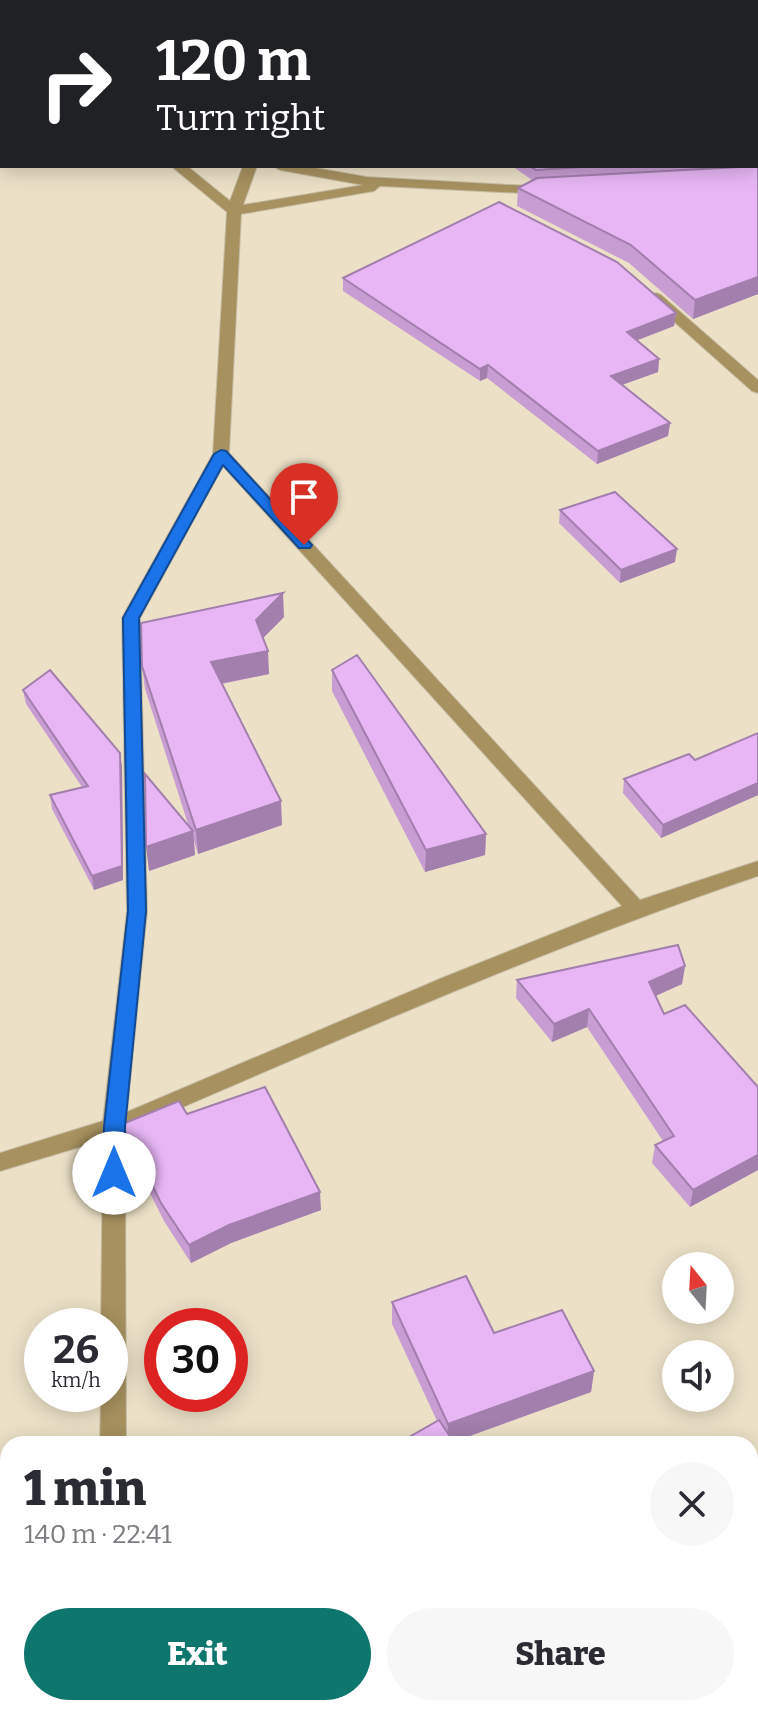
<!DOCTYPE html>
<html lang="en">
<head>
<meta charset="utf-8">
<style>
	:root { --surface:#fff; --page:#f7f7f7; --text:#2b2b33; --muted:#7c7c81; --accent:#0f766e }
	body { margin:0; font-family:Bitter,serif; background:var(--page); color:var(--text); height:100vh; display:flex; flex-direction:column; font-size:30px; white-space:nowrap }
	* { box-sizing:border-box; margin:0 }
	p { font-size:26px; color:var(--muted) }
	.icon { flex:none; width:44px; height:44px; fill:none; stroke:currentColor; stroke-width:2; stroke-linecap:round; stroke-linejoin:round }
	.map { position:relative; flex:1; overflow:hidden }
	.drawer { position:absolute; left:0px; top:1436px; width:758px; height:280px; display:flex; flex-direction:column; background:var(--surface); border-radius:24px 24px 0 0; box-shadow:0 4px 20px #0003 }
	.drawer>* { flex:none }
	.banner { position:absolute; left:0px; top:0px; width:758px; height:168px; box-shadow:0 4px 20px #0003; background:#202124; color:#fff; overflow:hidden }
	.needle { width:52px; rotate:342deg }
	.controls { position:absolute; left:662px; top:1252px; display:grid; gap:16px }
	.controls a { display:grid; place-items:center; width:72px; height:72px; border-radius:50%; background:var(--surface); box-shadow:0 4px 20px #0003; font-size:40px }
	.speed { position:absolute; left:24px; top:1308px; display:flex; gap:16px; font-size:40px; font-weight:700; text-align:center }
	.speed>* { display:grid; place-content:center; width:104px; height:104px; border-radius:50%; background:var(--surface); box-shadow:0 4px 20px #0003; line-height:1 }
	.speed small { font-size:20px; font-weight:400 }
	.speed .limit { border:12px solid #d22; background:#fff; color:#111 }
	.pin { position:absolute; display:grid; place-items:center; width:68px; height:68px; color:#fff; margin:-82px -34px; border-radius:50% 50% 50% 0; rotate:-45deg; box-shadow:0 0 8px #0007 }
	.pin .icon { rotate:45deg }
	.me { position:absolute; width:88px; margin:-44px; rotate:0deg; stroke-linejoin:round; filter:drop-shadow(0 0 6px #0008) }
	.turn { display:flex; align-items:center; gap:28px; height:168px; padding:0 24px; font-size:36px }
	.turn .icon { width:104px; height:104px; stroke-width:2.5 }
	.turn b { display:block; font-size:56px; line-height:68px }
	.round { display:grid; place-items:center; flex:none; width:84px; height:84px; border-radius:42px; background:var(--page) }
	.summary { display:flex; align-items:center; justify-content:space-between; height:136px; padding:0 24px }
	h1 { font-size:48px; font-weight:800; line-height:60px }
	.primary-button { display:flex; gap:16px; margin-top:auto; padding:16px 24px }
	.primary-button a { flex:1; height:92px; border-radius:48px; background:var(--accent); color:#fff; font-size:32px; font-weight:800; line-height:92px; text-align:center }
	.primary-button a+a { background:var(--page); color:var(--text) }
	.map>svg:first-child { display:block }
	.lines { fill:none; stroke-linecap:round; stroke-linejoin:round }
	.minor-casing { stroke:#c8bea8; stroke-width:2 }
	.minor { fill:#a7915f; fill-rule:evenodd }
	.wall { fill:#c89dd3 }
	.shaded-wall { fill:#a27fac }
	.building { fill:#e8b6f5; stroke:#a27fac; stroke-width:2 }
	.route { fill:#1a73e8; stroke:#114b97; stroke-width:2 }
</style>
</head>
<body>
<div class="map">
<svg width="758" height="1716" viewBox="0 0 758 1716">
	<rect width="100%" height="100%" fill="#ece1c7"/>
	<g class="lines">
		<defs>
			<path id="minor" d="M167,0h12l1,2h-12z
				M0,105h2v8h-2z
				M756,148h2l-2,9z
				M171,166h16l43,35 13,-35h14l-14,39 120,-20 -83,-15 -7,-4h31l63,11 181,10 2,3 -7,4 -163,-8 -6,5 -133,23 -12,239 411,447 118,-39v15c-216,73 -424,166 -633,256l1,312h-26l1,-50h9v-68h-9l2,-186 -103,31v-18l103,-32 24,-210 -5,-293 91,-164 14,-242zM223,466l399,440 -180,72 -315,134 20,-201 -7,-293z
				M656,293l5,2 97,85v13l-6,-2 -101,-90 -3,-3z
				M758,1575v26l-8,3v-26z
				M86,1708h28v8h-28z
				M419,1708h44l-4,8h-44z
				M669,1708h28l3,8h-28z"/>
		</defs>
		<use href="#minor" class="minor-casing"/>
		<use href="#minor" class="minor"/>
	</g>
	<path class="wall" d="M582,0h176v72l-2,1v-71h-171z
		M512,166h220l-1,2 27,-2v128l-65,25 -64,-56 -112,-57 1,-18 14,-8z
		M343,278l333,35 -2,13 -37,14 22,19 -1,13 -36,13 48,38 -2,13 -71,28 -110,-86 -7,3 -137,-90z
		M560,510l115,52 -55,21 -61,-60z
		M284,617l-21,21 6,36 -47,10 60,141 -84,29 -4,-13 1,14 -46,16 40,-44 -44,-138 -3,-23z
		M332,670l154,164 -1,21 -60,17 -93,-181z
		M23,690l97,63 2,14 1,113 -29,10 -42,-81 -2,-14 32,-8 -56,-83z
		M758,733v62l-97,43 -38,-45 1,-14 71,-19z
		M685,966l-3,18 -26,12 8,18 94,73v83l-68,37 -38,-44 3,-18 8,-4 -76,-114 -35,15 -36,-44 1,-18z
		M187,1114l134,96 -90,33 -40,20 -27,-42 -36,-72 -3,-18z
		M392,1302l102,31 100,38 -3,21 -137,50 -17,-21 -45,-97z"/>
	<path class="shaded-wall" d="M758,61v11l-2,1v-11z
		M758,277v17l-65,25 2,-19z
		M676,313l-2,13 -49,19 2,-13z
		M659,359l-1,13 -48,17 1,-13z
		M488,365l-1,13 -7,3v-12z
		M670,423l-2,13 -71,28 1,-13z
		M677,549l-2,13 -55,21 1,-13z
		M283,593l1,24 -27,27 -1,-24z
		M268,651l1,23 -56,11 -2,-23z
		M120,753l2,14 1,113 -29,10 -2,-14z
		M758,783v12l-97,43 2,-13z
		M281,801l1,24 -84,29 -2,-24z
		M193,831l2,24 -46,16 -3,-24z
		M486,834l-1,21 -60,17 1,-22z
		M685,966l-3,18 -36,16 3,-18z
		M589,1009l-2,18 -35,15 2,-18z
		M758,1155v15l-68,37 3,-17z
		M320,1192l1,18 -90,33 -40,20 -2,-18 40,-20z
		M594,1371l-3,21 -144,52 1,-20z"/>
	<path class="building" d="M600,0h158v61l-2,1v-60h-153z
		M530,166h68l-62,4z
		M758,166v111l-63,23 -64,-55 -113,-57 19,-10z
		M499,202l118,60 59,51 -49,19 32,27 -48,17 59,47 -72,28 -110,-86 -8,4 -137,-91z
		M615,492l62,57 -56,21 -61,-60z
		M283,593l-27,27 12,31 -57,11 70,139 -85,29 -54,-164 -1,-43z
		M357,655l129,179 -60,16 -94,-180z
		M50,670l70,83 2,113 -30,10 -42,-81 38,-9 -65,-96z
		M758,733v50l-95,42 -39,-46 65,-25 6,6z
		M145,774l48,57 -47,16z
		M678,945l7,21 -36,16 15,32 21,-9 73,82v68l-65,35 -38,-45 19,-9 -85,-127 -35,15 -37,-44z
		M265,1087l55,105 -91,33 -40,20 -28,-42 -36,-72v-8l54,-22 8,13z
		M466,1276l28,57 68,-23 32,61 -146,53 -56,-122z
		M439,1420l16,24h-58z
		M8,1607v68l-8,-18v-46z"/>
	<path class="route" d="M221,450l5,1 86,94 -2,3h-11l-76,-83 -84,153 7,293 -21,216v46l-3,7 -8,2 -7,-2 -3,-7v-46l24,-216 -5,-293 91,-164z"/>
</svg>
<div class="controls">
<a><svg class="needle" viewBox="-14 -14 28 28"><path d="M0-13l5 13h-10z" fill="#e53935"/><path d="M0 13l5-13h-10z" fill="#7c7c81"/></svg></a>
<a><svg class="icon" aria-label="sound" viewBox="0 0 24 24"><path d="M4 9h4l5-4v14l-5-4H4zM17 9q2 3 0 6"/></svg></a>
</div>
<div class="speed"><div>26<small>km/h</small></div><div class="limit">30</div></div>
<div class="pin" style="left:304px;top:545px;background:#d93025"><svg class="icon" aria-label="arrive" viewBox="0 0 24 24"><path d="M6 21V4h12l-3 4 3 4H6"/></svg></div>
<svg class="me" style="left:114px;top:1173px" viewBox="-20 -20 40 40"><circle r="19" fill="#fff"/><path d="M0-13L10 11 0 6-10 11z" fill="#1a73e8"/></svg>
<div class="banner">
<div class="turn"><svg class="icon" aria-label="right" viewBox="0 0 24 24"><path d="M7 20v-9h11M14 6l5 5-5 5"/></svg><div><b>120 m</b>Turn right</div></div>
</div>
<section class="drawer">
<div class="summary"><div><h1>1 min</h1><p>140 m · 22:41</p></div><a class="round"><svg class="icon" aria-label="close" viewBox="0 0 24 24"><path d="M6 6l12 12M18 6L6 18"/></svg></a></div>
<div class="primary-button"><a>Exit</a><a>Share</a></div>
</section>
</div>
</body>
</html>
